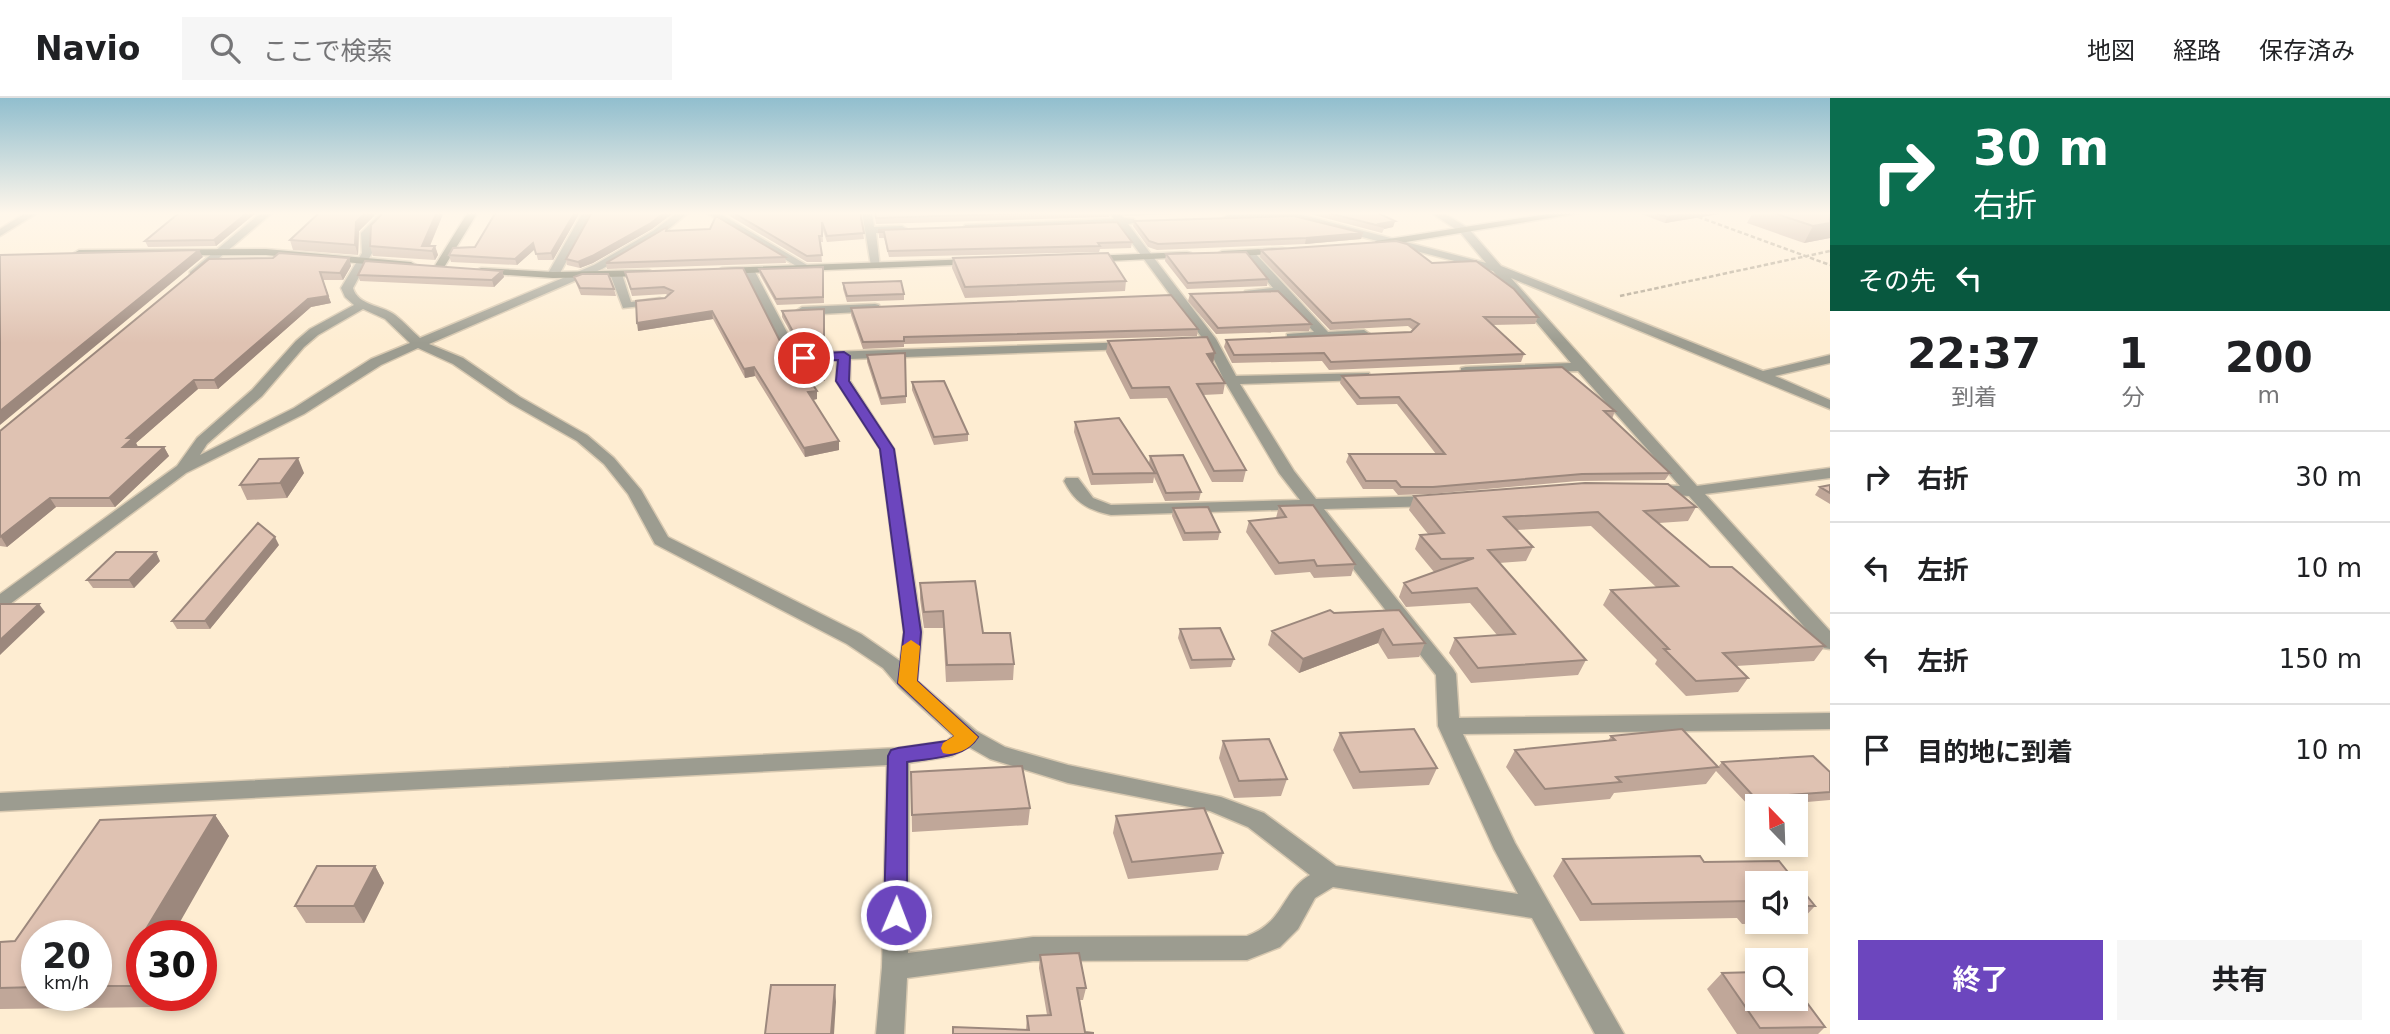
<!DOCTYPE html>
<html lang="ja">
<head>
<meta charset="utf-8">
<style>
	:root { --surface:#fff; --page:#f6f6f6; --text:#202124; --muted:#757577; --line:#e0e0e0; --accent:#6c46be }
	body { margin:0; font-family:"DejaVu Sans","Noto Sans JP",sans-serif; background:var(--page); color:var(--text); height:100vh; display:flex; flex-direction:column; font-size:26px; white-space:nowrap }
	* { box-sizing:border-box; margin:0 }
	p { font-size:23px; color:var(--muted) }
	.icon { flex:none; width:38px; height:38px; fill:none; stroke:currentColor; stroke-width:2; stroke-linecap:round; stroke-linejoin:round }
	.map { position:relative; flex:1; overflow:hidden }
	.details { display:flex; flex-direction:column; background:var(--surface); width:560px }
	.details>* { flex:none }
	.top-card { background:#0b6e4f; color:#fff; overflow:hidden }
	.needle { width:46px; rotate:337deg }
	.controls { position:absolute; left:1745px; top:696px; display:grid; gap:14px }
	.controls a { display:grid; place-items:center; width:63px; height:63px; border-radius:0px; background:var(--surface); box-shadow:0 4px 10px #0003; font-size:35px }
	.speed { position:absolute; left:21px; top:822px; display:flex; gap:14px; font-size:35px; font-weight:700; text-align:center }
	.speed>* { display:grid; place-content:center; width:91px; height:91px; border-radius:50%; background:var(--surface); box-shadow:0 4px 10px #0003; line-height:1 }
	.speed small { font-size:18px; font-weight:400 }
	.speed .limit { border:10px solid #d22; background:#fff; color:#111 }
	.pin { position:absolute; display:grid; place-items:center; width:60px; height:60px; color:#fff; margin:-30px; border:4px solid #fff; border-radius:50%; box-shadow:0 2px 7px #0007 }
	.me { position:absolute; width:77px; margin:-38px; rotate:1deg; stroke-linejoin:round; filter:drop-shadow(0 0 5px #0008) }
	.turn { display:flex; align-items:center; gap:24px; height:147px; padding:0 28px; font-size:32px }
	.turn .icon { width:91px; height:91px; stroke-width:2.5 }
	.turn b { display:block; font-size:49px; line-height:60px }
	.then { display:flex; align-items:center; height:66px; padding:0 28px; background:#0003; gap:14px; font-size:26px }
	.eta { display:flex; justify-content:space-evenly; align-items:center; height:119px; text-align:center }
	.eta b { font-size:42px; font-weight:700; line-height:49px }
	.cta { display:flex; gap:14px; margin-top:auto; padding:14px 28px }
	.cta a { flex:1; height:80px; border-radius:0px; background:var(--accent); color:#fff; font-size:28px; font-weight:700; line-height:80px; text-align:center }
	.cta a+a { background:var(--page); color:var(--text) }
	ul { padding:0; list-style:none }
	li { display:flex; align-items:center; gap:21px; height:91px; padding:0 28px; border-top:2px solid var(--line) }
	li div { flex:1 }
	li b { display:block; font-size:26px }
	li em { font-style:normal }
	header { display:flex; align-items:center; gap:42px; box-sizing:border-box; height:98px; padding:0 35px; background:var(--surface); border-bottom:2px solid var(--line) }
	header strong { font-size:33px }
	nav { display:flex; gap:38px; margin-inline-start:auto; font-size:24px }
	.search { width:490px; height:63px; background:var(--page); display:flex; align-items:center; gap:18px; box-sizing:border-box; padding:0 24px; border-radius:0px; color:var(--muted); font-size:26px }
	main { display:flex; flex:1; min-height:0 }
	.map>svg:first-child { display:block }
	.lines { fill:none; stroke-linecap:round; stroke-linejoin:round }
	.street-casing { stroke:#d7c8b0; stroke-width:3 }
	.secondary-casing { stroke:#d7c8b0; stroke-width:3 }
	.path { stroke:#a69a86; stroke-width:2.5; stroke-dasharray:4.5 2.5; stroke-linecap:butt }
	.street { fill:#9c9c90; fill-rule:evenodd }
	.secondary { fill:#747563; fill-rule:evenodd }
	.wall { fill:#c0a799; fill-rule:evenodd }
	.shaded-wall { fill:#9c887d }
	.building { fill:#dfc2b2; stroke:#9c887d; stroke-width:2 }
	.route { fill:#6c46be; stroke:#462e7c; stroke-width:2 }
	.slow { fill:#f59e0b }
</style>
</head>
<body>
<header>
<strong>Navio</strong>
<div class="search"><svg class="icon" aria-label="search" viewBox="0 0 24 24"><circle cx="10" cy="10" r="6"/><path d="M15 15l6 6"/></svg>ここで検索</div>
<nav><a>地図</a><a>経路</a><a>保存済み</a></nav>
</header>
<main>
<div class="map">
<svg width="1830" height="936" viewBox="0 0 1830 936">
	<rect width="100%" height="100%" fill="#feedd2"/>
	<g class="lines">
		<defs>
			<path id="street" d="M27,114h12l-39,24v-7z
				M262,114h11l-75,64h-8v-4z
				M382,114h11l-22,21 1,20 -19,35c5,18 29,17 42,27 9,7 17,16 25,23l174,-73 59,-34 25,-19h11l-28,23 -59,34 -173,75 34,14 57,39 67,38 27,23 27,32 27,47 193,97 39,27 4,-29 -24,-183 -44,-68 1,-22 -48,1 -45,-90 1,-2 9,2 44,83 336,-11v6l-4,1 -280,10v22l44,68 28,183 -5,49 59,50 29,16 63,18 153,32 43,16 72,53 182,28 -24,-45 -56,-123 -2,-51 -129,-166 -196,6c-23,-5 -36,-12 -47,-34l2,-3h12l15,20 18,7 189,-5 -21,-27 -55,-93 -18,-37 -88,-119 -149,6 -5,-3 1,-2 149,-6 -5,-7h10l5,6 10,1v4l-6,1 88,115 20,37 133,-3v6l-5,1 -124,4 54,87 22,28 120,-3 8,5 -8,5 -112,3 129,160 3,5 3,44 371,-5v16l-367,5 52,109 109,191h-29l-63,-116 -199,-31 -18,11 -17,31 -18,18 -33,13 -214,1 -126,17 -3,56h-28l6,-67 5,-202 -887,46v-18l898,-45 49,-7 6,-5 -53,-48 -17,-20 -36,-24 -192,-100 -27,-50 -24,-30 -27,-23 -67,-38 -57,-39 -35,-16 -37,17 -77,49 -118,59 -180,134 -6,2v-15l177,-128 20,-28 55,-48 44,-49 14,-12 44,-24 -9,-8 -4,-9 21,-35 -1,-20zM363,211l22,10 25,24 -39,16 -77,49 -94,47 7,-11 55,-48 42,-49 14,-12zM969,649l21,12 78,24 142,28 38,16 62,48c-29,17 -25,47 -63,61l-214,1 -125,16 1,-190 43,-7z
				M583,114h10l-34,63 -10,2 -2,-2z
				M705,114h12l95,56 -9,2z
				M862,114h10l2,15 28,-1 5,3 -5,3 -26,1 4,35 -9,-2z
				M1291,114l195,51 -26,-31 -30,-20h12l26,16 33,38 262,105 67,-16v8l-55,13 55,24v9l-319,-131 186,208 133,-18v10l-125,16 125,137v18l-7,-1 -134,-152 -42,-3 -2,-3 8,-5 27,1 -102,-115 -117,3v-6l5,-1 105,-4 -78,-92 -200,-52 -65,2 -5,-3 5,-3z
				M1245,153h8l75,81 36,-2 6,4 -6,4 -77,2v-6l27,-2 -36,-37h-33v-4l28,-3 -28,-33z
				M616,173l6,3 9,28 29,-4 6,3 -6,3 -37,4 -13,-34z
				M875,206l4,1v6l-77,4 -6,-4 6,-4z"/>
			<path id="secondary" d="M468,114h10l-35,57h-8l-1,-2z
				M1560,114h25l-209,35 -5,-3 5,-3z
				M1282,150l4,1v4l-64,4 -5,-3 5,-3z
				M266,151l145,13 5,3 -5,3 -145,-13 -187,1 -5,-3 5,-3z
				M1187,154l4,1v4l-102,5 -5,-3 5,-3z
				M974,161l4,1v4l-256,10 -6,-3 6,-3z
				M481,170l72,4 96,-2 6,3 -6,3 -96,2 -76,-5 -2,-2z"/>
		</defs>
		<use href="#street" class="street-casing"/>
		<use href="#secondary" class="secondary-casing"/>
		<path class="path" d="M1685,114l145,53
			M1620,198l210,-45"/>
		<use href="#street" class="street"/>
		<use href="#secondary" class="secondary"/>
	</g>
	<path class="wall" d="M192,114h65l-41,34 -68,1 -3,-6z
		M320,114h58l-19,19 -1,24 -65,-5 -3,-10z
		M384,114h59v2l-13,32h5l3,9 -3,5 -62,-4 -3,-10z
		M580,114l-27,48h-15l-3,-11 -18,16 -66,-3 -2,-7z
		M592,114h80v2l-20,15 -59,34 -13,5 -13,-3 -1,-6z
		M723,114h137l4,27 -37,3 -5,-14 1,14h-3l2,20h-15z
		M874,114h236l-1,5 -233,7z
		M1122,114h102l-99,4z
		M1302,114h90l-12,2 15,7 -2,6 -9,2 -2,4z
		M1636,114h95l-66,11z
		M1753,114h77v26l-26,5 -57,-20z
		M1134,123l229,12 -2,6 -56,5 -148,6 -9,-3 -15,-21z
		M879,132l253,12 -1,6 -31,1 -1,3 -210,5 -5,-19h-5z
		M667,133l118,26 1,6 -179,6 -1,-6z
		M1261,152l171,13 106,54 -3,7 -43,1 32,29 -3,8 -192,8 -7,-9 -90,2 -8,-16 2,-7 185,-8 2,-2 -5,-4 -78,4 -70,-73z
		M1166,156l102,25 -1,7 -80,3 -22,-28z
		M349,160l2,8 -8,14h-21l9,23 -20,4 -93,82h-20l-62,54 2,4h26l5,9 -54,51h-59l-49,40 -7,-1v-115z
		M953,160l173,23 -1,10 -160,7 -13,-30z
		M823,169l1,36 -47,2 -17,-30 -1,-6z
		M743,170l43,85 38,2 1,26h-15l7,18 -4,1 26,50 -34,7 -50,-81 -10,2 -32,-59 -75,12 30,-35 -2,-2 -34,2 -7,-24z
		M502,173l2,6 -10,10 -134,-6 -2,-6z
		M574,179l40,12 2,7 -35,-1 -5,-12z
		M843,185l61,11v6l-57,2 -4,-13z
		M1190,196l121,30 -2,7 -93,3 -28,-33z
		M851,210l347,21 -1,7 -293,8v3l-41,2 -12,-34z
		M824,211l1,42h-24l-19,-34v-6z
		M1108,243l107,12 -2,10 12,20 -2,11 -20,1 43,75 -3,12h-31l-45,-84 -37,1 -24,-47z
		M905,255l1,50 -25,2 -14,-43v-7z
		M1342,278l273,35 -3,8 58,54 -5,7 -87,1 -148,13 -32,1 -5,-6h-30l-17,-27 3,-8h87l-39,-50 -40,1 -17,-22z
		M912,284l56,52v7l-34,4 -22,-55z
		M1075,324l74,41 1,-7 51,36 -2,8 -34,1 -11,-24 -1,6 -62,2 -17,-53z
		M304,375l-17,25 -40,2 -7,-15z
		M1830,387v19l-15,-9 5,-8z
		M1414,398l282,11 -8,14 -29,2 51,44 115,79 -11,15 -78,5 12,12 -10,14 -52,4 -31,-32 2,-4 -54,-55 8,-15 45,-3 -65,-61 -75,4 17,17 -7,14 -27,2 87,97 -8,15 -107,8 -22,-30 6,-15 42,-3 -27,-32 -64,4 -7,-10 5,-14 30,-11 -19,-23 5,-14 8,-1 -19,-24z
		M1279,408l76,58 -4,12 -37,2 -4,-6 -35,3 -29,-43 3,-11 27,-3z
		M1173,410l47,24 -2,8 -35,1 -11,-25z
		M279,447l-69,84h-33l-5,-8z
		M160,463l-26,27h-41l-6,-8z
		M920,485l63,50 31,31 -1,16 -67,2 -3,-54h-19l-4,-29z
		M1399,512l26,33 -6,14 -31,2 -10,-16 -79,30 -31,-28 4,-14 62,-18z
		M1180,531l54,30 -3,8 -41,2 -12,-31z
		M1340,635l97,35 -8,17 -76,4 -20,-39z
		M1611,638l107,31 4,-5 108,10v28l-46,4 -2,2 -25,1v1h-6l-35,-37 -10,13 -92,9 -4,6 -75,7 -29,-39 9,-17 93,-9z
		M1223,643l64,38 -6,17 -47,2 -15,-40z
		M911,674l119,36 -2,17 -116,7z
		M215,717l14,21 -87,100v60h25l-7,11 -160,2v-21l15,-47zM37,838h59v60h-59z
		M1116,718l107,37 -5,17 -90,9 -15,-46z
		M1700,758l4,6 75,-1 36,45 -16,17 -57,1 -5,-6 -157,3 -27,-45 10,-17zM1757,786h39v38h-39z
		M375,768l9,17 -20,40h-58l-11,-17z
		M1040,857l46,33 -3,12h-3l5,32 -59,-2 1,-14 20,-1 -8,-47z
		M1722,875l103,54 -7,7h-81l-30,-45z"/>
	<path class="shaded-wall" d="M248,114h9l-41,34 -2,-6z
		M366,114h12l-19,19 -1,24 -3,-10 1,-23z
		M437,114h6v2l-15,36 -6,-4z
		M575,114h5l-27,48 -2,-7z
		M665,114h7v2l-20,15 -59,34 -13,5 -2,-6z
		M1697,114h34l-66,11 2,-6z
		M1395,123l-2,6 -9,2v-2l-5,-3z
		M1830,125v15l-26,5 9,-17z
		M1363,135l-2,6 -56,5 1,-6z
		M533,145l2,6 -18,16 -2,-6z
		M435,148l3,9 -3,5 -3,-9z
		M199,152l4,7 -203,168v-14z
		M349,160l2,8 -8,14 -3,-7z
		M502,173l2,6 -10,10 -2,-7z
		M320,174l11,31 -20,4 -93,82 -4,-9z
		M712,213l1,8 -75,12 -1,-8z
		M1215,255l-2,10 -8,2 2,-11z
		M754,269l1,9 -10,2 -1,-9z
		M194,282l4,9 -62,54 2,4h-15l4,-9z
		M817,293v8l-9,2v-9z
		M839,343v9l-34,7 -1,-9z
		M164,349l5,9 -54,51 -6,-9z
		M298,360l6,15 -17,25 -7,-15z
		M50,400l6,9 -49,40 -6,-10z
		M275,439l4,8 -69,84 -5,-8z
		M156,454l4,9 -26,27 -5,-8z
		M39,506l6,8 -45,43v-15z
		M1383,531l-5,14 -79,30 4,-14z
		M215,717l14,21 -57,100h-30z
		M375,768l9,17 -20,40 -10,-17z
		M835,887l1,17 -2,32h-3z
		M150,898h17l-7,11z"/>
	<path class="building" d="M248,114l-34,28 -69,1 34,-28z
		M320,114h46l-10,10 -1,23 -65,-5z
		M384,114h53l-15,34h13l-3,5 -62,-5 1,-21z
		M496,114h79l-24,41 -15,1 -3,-11 -18,16 -66,-4 4,-7 22,-1z
		M592,114h73l-14,11 -59,33 -14,6 -12,-3z
		M732,114h128l4,21 -37,3 -5,-14v14h-3l3,19 -15,1z
		M875,114h193l-192,6z
		M1325,114h51l19,9 -16,3 5,3z
		M1654,114h43l-30,5z
		M1771,114h59v11l-17,3z
		M716,118l69,41 -179,6 61,-36 -1,4 44,-2z
		M1294,118l69,17 -57,5 -148,6 -9,-3 -15,-20z
		M1117,124l15,20 -34,1 2,3 -212,5 -4,-19h-5v-2z
		M1396,143l11,3 25,19 44,-2 38,28 24,28h-54l40,37 -193,8 -7,-9 -90,2 -8,-15 185,-8 8,-8 -9,-5 -78,4 -71,-73z
		M199,152l-199,161v-156z
		M1246,154l22,27 -80,4 -22,-29z
		M279,155l70,5 -9,15 -20,-1 8,24 -20,3 -94,81h-20l-67,58h6l-10,9h41l-55,51h-59l-50,39v-106l209,-172 64,-1z
		M1108,155l18,28 -161,6 -12,-29z
		M365,163l137,10 -10,9 -134,-5z
		M823,169v30l-47,2 -17,-30z
		M743,170l43,85 38,2 1,17 -20,1 12,18 -9,1 31,49 -35,7 -50,-81 -10,2 -32,-58 -75,12 -1,-22 29,-3 8,-7 -9,-4 -33,2 -6,-17z
		M582,176h26l6,15 -34,-1 -6,-11z
		M901,183l3,13 -57,2 -4,-13z
		M1278,193l33,33 -93,4 -28,-34z
		M1171,197l27,34 -294,8v4l-41,1 -12,-34z
		M824,211v35l-24,1 -18,-34z
		M1207,239l8,16 -8,1 18,29 -28,1 49,86 -32,1 -45,-84 -37,1 -24,-47z
		M905,255l1,43 -25,2 -14,-43z
		M1562,269l53,44h-11l66,62 -88,1 -149,13h-32l-5,-6h-30l-17,-27h96l-46,-57 -39,1 -18,-22z
		M944,283l24,53 -34,3 -22,-55z
		M1119,320l36,55 -62,1 -18,-52z
		M1183,357l18,37 -35,1 -16,-37z
		M298,360l-18,25 -40,2 19,-26z
		M1585,385l83,1 28,23 -52,4 66,56h22l93,79 -102,7 25,25 -52,3 -32,-32h5l-58,-59 67,-4 -80,-74 -94,5 29,30 -45,3 98,110 -108,8 -23,-30 60,-4 -38,-46 -65,5 -8,-10 70,-25 -33,1 -21,-24 24,-2 -30,-37z
		M1830,387v8l-10,-6z
		M1313,407l42,59 -38,2 -3,-6 -35,3 -30,-42 37,-4 -7,-11z
		M1208,409l12,25 -35,1 -12,-25z
		M258,425l17,14 -70,84h-33z
		M116,454h40l-27,28h-42z
		M975,483l8,52h27l4,31 -67,1 -4,-54 -19,1 -4,-29z
		M0,506h39l-39,36z
		M1330,512l4,3 65,-3 26,33 -32,2 -10,-16 -80,30 -31,-28z
		M1220,530l14,31 -42,1 -12,-31z
		M1414,631l23,39 -77,4 -20,-39z
		M1682,631l36,38 -102,10 5,5 -76,7 -30,-39 100,-10 -4,-4z
		M1269,641l18,40 -48,2 -16,-40z
		M1813,658l17,16v20l-43,3 2,2 -32,3 -35,-38z
		M1022,668l8,42 -118,7 -1,-43z
		M1204,710l19,45 -91,9 -16,-46z
		M215,717l-75,124h2l-1,47h-45v-50h-59v51l-37,1v-46l15,-1 85,-121z
		M1700,758l4,6 75,-1 36,45h-19v-22h-39v23l-5,-6 -160,3 -29,-45z
		M317,768h58l-21,40h-59z
		M1079,855l7,35h-9l8,44 8,1v1h-140v-7l76,3 -2,-14 24,-1 -11,-60z
		M1757,874v27h39v-11l29,39 -65,1 -38,-55z
		M771,887h64l-4,49h-66z"/>
	<linearGradient id="sky" x2="0" y2="1"><stop stop-color="#91bece"/><stop offset="0.47" stop-color="#fff7eb"/><stop offset="1" stop-color="#fff7eb" stop-opacity="0"/></linearGradient>
	<rect width="1830" height="245" fill="url(#sky)"/>
	<path class="route" d="M844,254l6,4 -1,25 45,68 27,183 -4,49 61,56c-13,22 -48,21 -71,25v153l-3,7 -8,3 -8,-3 -4,-7 4,-159 3,-6 7,-2 49,-7 8,-5 -57,-53 6,-51 -24,-183 -44,-68 2,-21 -34,1 -5,-3 5,-4z"/>
	<path class="slow" d="M911,542l9,6 -3,35 61,56c-6,11 -23,20 -35,16l-2,-5 2,-5 11,-7 -56,-53 4,-37z"/>
</svg>
<div class="controls">
<a><svg class="needle" viewBox="-14 -14 28 28"><path d="M0-13l5 13h-10z" fill="#e53935"/><path d="M0 13l5-13h-10z" fill="#757577"/></svg></a>
<a><svg class="icon" aria-label="sound" viewBox="0 0 24 24"><path d="M4 9h4l5-4v14l-5-4H4zM17 9q2 3 0 6"/></svg></a>
<a><svg class="icon" aria-label="search" viewBox="0 0 24 24"><circle cx="10" cy="10" r="6"/><path d="M15 15l6 6"/></svg></a>
</div>
<div class="speed"><div>20<small>km/h</small></div><div class="limit">30</div></div>
<div class="pin" style="left:804px;top:260px;background:#d93025"><svg class="icon" aria-label="arrive" viewBox="0 0 24 24"><path d="M6 21V4h12l-3 4 3 4H6"/></svg></div>
<svg class="me" style="left:896px;top:817px" viewBox="-20 -20 40 40"><circle r="17" fill="#6c46be" stroke="#fff" stroke-width="3"/><path d="M0-11L8 9 0 5-8 9z" fill="#fff"/></svg>
</div>
<section class="details">
<div class="top-card">
<div class="turn"><svg class="icon" aria-label="right" viewBox="0 0 24 24"><path d="M7 20v-9h11M14 6l5 5-5 5"/></svg><div><b>30 m</b>右折</div></div>
<div class="then">その先<svg class="icon" aria-label="left" viewBox="0 0 24 24"><path d="M17 20v-9H6M10 6l-5 5 5 5"/></svg></div>
</div>
<div class="eta">
<div><b>22:37</b><p>到着</p></div>
<div><b>1</b><p>分</p></div>
<div><b>200</b><p>m</p></div>
</div>
<ul>
<li><svg class="icon" aria-label="right" viewBox="0 0 24 24"><path d="M7 20v-9h11M14 6l5 5-5 5"/></svg><div><b>右折</b></div><em>30 m</em></li>
<li><svg class="icon" aria-label="left" viewBox="0 0 24 24"><path d="M17 20v-9H6M10 6l-5 5 5 5"/></svg><div><b>左折</b></div><em>10 m</em></li>
<li><svg class="icon" aria-label="left" viewBox="0 0 24 24"><path d="M17 20v-9H6M10 6l-5 5 5 5"/></svg><div><b>左折</b></div><em>150 m</em></li>
<li><svg class="icon" aria-label="arrive" viewBox="0 0 24 24"><path d="M6 21V4h12l-3 4 3 4H6"/></svg><div><b>目的地に到着</b></div><em>10 m</em></li>
</ul>
<div class="cta"><a>終了</a><a>共有</a></div>
</section>
</main>
</body>
</html>
